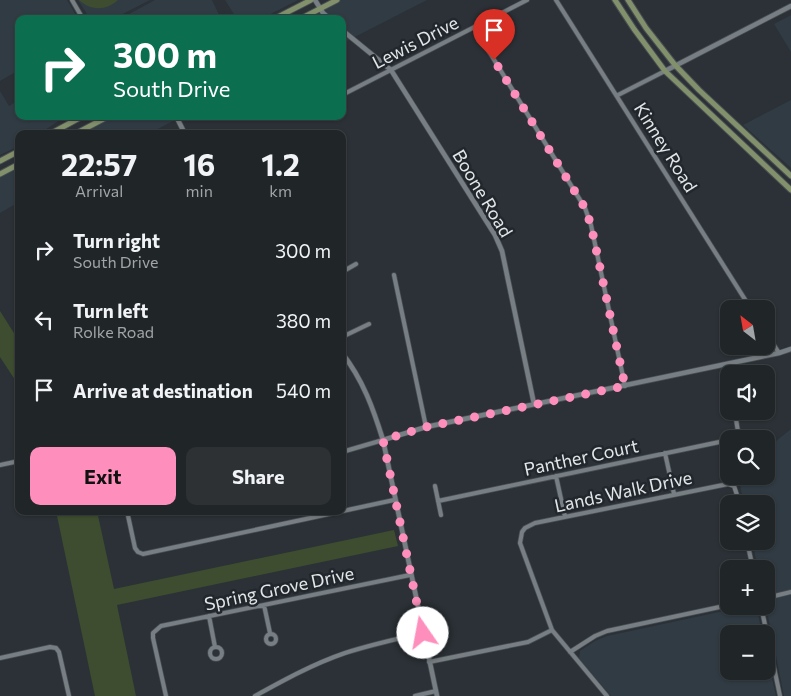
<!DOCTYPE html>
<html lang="en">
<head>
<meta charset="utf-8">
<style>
	:root { --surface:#202528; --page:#2d3134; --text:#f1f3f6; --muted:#a2a5a8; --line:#3d4245; --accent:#fe8ebc }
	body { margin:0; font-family:Commissioner,sans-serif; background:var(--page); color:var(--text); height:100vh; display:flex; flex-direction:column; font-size:19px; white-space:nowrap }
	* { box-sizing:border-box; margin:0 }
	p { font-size:16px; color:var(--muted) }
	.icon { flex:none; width:28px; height:28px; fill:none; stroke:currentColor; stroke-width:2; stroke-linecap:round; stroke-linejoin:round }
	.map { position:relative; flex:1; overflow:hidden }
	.side { position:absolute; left:15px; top:130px; width:331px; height:385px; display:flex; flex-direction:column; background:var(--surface); border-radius:10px; box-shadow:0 1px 4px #0004,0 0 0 1px var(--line) }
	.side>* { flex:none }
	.guide { position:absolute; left:15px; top:15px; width:331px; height:105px; border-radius:10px; box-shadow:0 1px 4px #0004,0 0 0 1px var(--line); background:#0b6e4f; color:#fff; overflow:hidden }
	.needle { width:32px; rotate:329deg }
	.fabs { position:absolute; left:720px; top:300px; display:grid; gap:10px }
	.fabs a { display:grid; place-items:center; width:55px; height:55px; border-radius:10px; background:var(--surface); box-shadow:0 1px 4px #0004,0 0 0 1px var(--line); font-size:25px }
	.pin { position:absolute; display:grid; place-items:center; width:42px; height:42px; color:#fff; margin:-51px -21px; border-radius:50% 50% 50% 0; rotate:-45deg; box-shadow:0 0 5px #0007 }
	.pin .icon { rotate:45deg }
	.me { position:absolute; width:55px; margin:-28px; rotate:348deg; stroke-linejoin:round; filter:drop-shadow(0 0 4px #0008) }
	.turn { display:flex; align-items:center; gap:18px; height:105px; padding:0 15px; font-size:22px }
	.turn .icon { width:65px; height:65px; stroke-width:2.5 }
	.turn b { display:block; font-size:35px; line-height:42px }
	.eta { display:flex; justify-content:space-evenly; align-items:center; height:85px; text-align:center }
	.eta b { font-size:30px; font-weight:700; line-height:35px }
	.primary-button { display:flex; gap:10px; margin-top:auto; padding:10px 15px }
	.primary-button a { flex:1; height:58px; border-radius:10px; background:var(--accent); color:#111; font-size:20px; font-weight:700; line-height:58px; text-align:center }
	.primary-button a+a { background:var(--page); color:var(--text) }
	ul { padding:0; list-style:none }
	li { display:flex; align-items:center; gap:15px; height:70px; padding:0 15px }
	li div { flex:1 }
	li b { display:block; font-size:19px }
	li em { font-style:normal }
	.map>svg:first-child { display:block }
	.built { fill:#303b44 }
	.green { fill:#3e4d2f }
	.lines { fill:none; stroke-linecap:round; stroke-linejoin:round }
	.minor-casing { stroke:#494e52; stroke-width:5.5 }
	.tertiary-casing { stroke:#494e52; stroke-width:6 }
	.secondary-casing { stroke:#494e52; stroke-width:7 }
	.minor { stroke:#787f84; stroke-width:4 }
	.tertiary { stroke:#787f84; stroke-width:4.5 }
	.secondary { stroke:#82906c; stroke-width:5 }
	.route { stroke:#fe8ebc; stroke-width:9; stroke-dasharray:0 16.2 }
	.labels { text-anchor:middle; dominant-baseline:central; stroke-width:5; stroke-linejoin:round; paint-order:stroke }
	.street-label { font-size:18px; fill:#e2e6e9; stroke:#21272c }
</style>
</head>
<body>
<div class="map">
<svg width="791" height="696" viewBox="0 0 791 696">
	<rect width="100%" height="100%" fill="#2b3136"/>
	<path class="built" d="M0,0h67l11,19h-59v51l-19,11z
		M78,0h72l-37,19h-23z
		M155,0h57l9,19h-101z
		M225,0h73l-37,19h-24z
		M342,0h85l-84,43 -1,-24h-36z
		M791,15v37l-17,-28z
		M0,91l9,15 10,-6v16h47l-27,18h-20v12l-19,9z
		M791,100v68l-48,-43z
		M115,116h68l-35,18h-66z
		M19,167v35l-19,11v-37z
		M791,429v267h-7l-18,-90v-37h-8l-6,-28h14v-37h-22l-6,-28h28v-27z
		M747,606h9l1,2 5,26h-33v37h37v-19l10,44h-165l-32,-38 1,-7 15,-10 12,-5z"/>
	<path class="green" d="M79,0h39c-12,11 -27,11 -39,0z
		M0,311l19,30v45l-19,-29z
		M56,511h41l17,78 280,-59 4,16 -281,59 19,91h-41z"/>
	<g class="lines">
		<defs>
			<path id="minor" d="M72,0l11,19
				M556,0l195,309
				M474,27l111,181 6,17 34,161
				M342,95l185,-95
				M618,95l47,-24
				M342,272l14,-8
				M394,275l32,152
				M766,333l13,20
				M342,337l27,-13
				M734,439l5,-1 -3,-19
				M342,452l41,-12
				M665,453l9,41
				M0,465l19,-4
				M556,476l9,41
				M435,486l6,29
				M438,501l291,-61
				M127,511l8,37 3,4 5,2 251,-54
				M747,541l6,28
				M766,598l25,-6
				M264,605l6,28
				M761,606l19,90
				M209,616l6,31
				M266 639a5 5 0 1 1 10 0a5 5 0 1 1-10 0Z
				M210 653a6 6 0 1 1 12 0a6 6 0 1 1-12 0Z
				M570,652l25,-16 12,-5 122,-26
				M0,658l50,-11 6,1 3,4 10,44
				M429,662l99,-20 24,-12
				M166,696l-13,-58v-5l8,-7 249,-51
				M255,696c29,-16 58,-32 90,-43 25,-8 51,-14 78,-20
				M415,696l21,-5
				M607,696l-55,-66 -32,-87 2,-11 3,-4 10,-5 193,-39 6,2 6,18"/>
			<path id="tertiary" d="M315,0l8,13 7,6
				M342,30l49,40 104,165 7,16 32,153
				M665,71l126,-65
				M176,116l9,18
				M342,353c21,27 31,55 41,87l54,256
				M383,440l43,-13 353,-74 12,-4"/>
			<path id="secondary" d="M615,0l19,29 31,42 126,119
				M628,0l18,28 29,37 24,25 92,86
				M274,19l37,-19
				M300,19l37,-19
				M50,134l33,-18
				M75,134l34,-18
				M0,161l19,-10
				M0,174l19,-10"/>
		</defs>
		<use href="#minor" class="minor-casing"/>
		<use href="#tertiary" class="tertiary-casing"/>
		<use href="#secondary" class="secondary-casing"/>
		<use href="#minor" class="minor"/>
		<use href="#tertiary" class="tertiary"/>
		<use href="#secondary" class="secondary"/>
	</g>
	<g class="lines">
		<path class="route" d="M423,633l-40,-193 43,-13 199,-41 -34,-161 -6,-17 -91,-148"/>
	</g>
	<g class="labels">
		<g class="street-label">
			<text transform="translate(415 42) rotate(-27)">Lewis Drive</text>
			<text transform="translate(666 147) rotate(58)">Kinney Road</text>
			<text transform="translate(483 193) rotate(59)">Boone Road</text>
			<text transform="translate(581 457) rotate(-12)">Panther Court</text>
			<text transform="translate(623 491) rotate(-12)">Lands Walk Drive</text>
			<text transform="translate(279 588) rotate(-12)">Spring Grove Drive</text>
		</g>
	</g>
</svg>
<div class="fabs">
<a><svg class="needle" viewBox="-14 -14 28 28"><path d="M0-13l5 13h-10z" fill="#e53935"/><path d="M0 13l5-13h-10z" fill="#a2a5a8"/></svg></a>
<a><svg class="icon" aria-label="sound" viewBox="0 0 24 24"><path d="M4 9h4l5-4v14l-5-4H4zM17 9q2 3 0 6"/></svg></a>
<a><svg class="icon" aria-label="search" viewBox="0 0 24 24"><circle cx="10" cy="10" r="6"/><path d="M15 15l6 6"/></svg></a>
<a><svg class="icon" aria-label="layers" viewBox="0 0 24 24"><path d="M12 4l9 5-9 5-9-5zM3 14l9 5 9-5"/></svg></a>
<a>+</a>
<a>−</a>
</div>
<div class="pin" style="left:494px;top:60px;background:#d93025"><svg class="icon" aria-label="arrive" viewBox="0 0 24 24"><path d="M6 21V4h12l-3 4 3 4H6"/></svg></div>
<svg class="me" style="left:423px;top:633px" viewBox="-20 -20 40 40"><circle r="19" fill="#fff"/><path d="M0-13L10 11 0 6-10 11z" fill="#fe8ebc"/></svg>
<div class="guide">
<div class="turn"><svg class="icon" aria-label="right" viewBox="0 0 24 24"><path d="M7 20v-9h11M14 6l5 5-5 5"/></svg><div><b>300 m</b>South Drive</div></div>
</div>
<section class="side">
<div class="eta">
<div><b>22:57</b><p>Arrival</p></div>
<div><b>16</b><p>min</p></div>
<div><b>1.2</b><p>km</p></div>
</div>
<ul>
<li><svg class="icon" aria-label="right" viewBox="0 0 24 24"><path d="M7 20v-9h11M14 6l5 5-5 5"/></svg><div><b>Turn right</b><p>South Drive</p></div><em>300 m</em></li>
<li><svg class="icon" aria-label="left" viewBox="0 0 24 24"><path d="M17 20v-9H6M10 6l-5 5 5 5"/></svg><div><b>Turn left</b><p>Rolke Road</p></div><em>380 m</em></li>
<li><svg class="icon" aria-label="arrive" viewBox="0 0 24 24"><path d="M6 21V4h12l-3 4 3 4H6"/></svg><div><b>Arrive at destination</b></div><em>540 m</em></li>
</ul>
<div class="primary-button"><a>Exit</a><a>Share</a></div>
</section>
</div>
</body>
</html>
